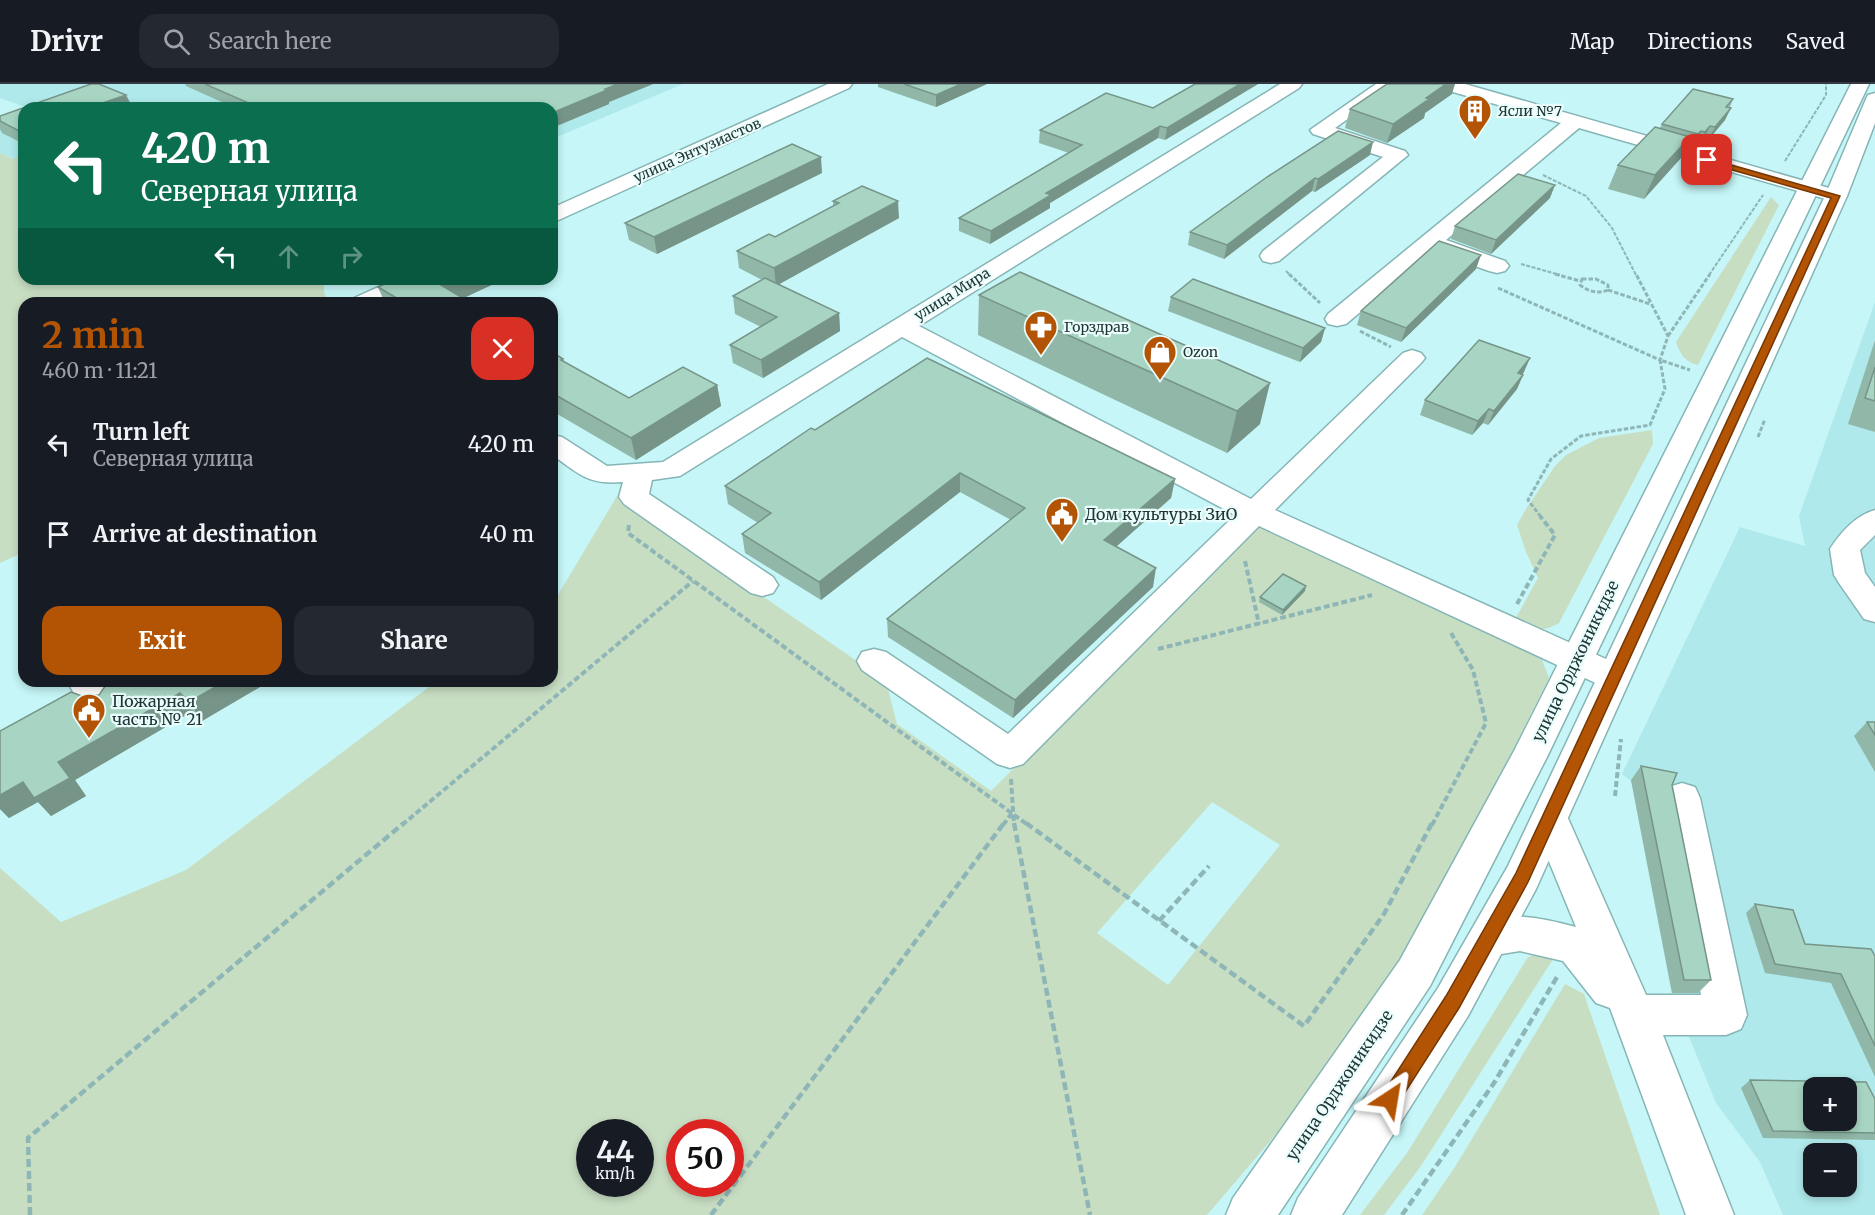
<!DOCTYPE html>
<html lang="en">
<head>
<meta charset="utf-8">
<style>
	:root { --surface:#171b24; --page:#242831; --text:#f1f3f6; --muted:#9ea1a6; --line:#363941; --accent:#b35405 }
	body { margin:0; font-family:Merriweather,serif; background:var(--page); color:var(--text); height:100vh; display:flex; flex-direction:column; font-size:22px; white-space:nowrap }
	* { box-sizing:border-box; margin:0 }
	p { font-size:20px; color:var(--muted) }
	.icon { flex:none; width:33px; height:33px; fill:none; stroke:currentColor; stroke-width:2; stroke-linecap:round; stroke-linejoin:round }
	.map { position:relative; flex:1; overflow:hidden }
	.drawer { position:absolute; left:18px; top:213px; width:540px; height:390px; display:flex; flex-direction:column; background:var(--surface); border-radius:18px; box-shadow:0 3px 9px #0003 }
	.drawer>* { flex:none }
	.guide { position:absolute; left:18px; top:18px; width:540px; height:183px; border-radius:18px; box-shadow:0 3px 9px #0003; background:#0b6e4f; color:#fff; overflow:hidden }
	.controls { position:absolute; left:1803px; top:993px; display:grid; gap:12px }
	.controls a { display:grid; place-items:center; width:54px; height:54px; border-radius:12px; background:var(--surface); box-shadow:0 3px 9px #0003; font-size:30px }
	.speed { position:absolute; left:576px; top:1035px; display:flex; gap:12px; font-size:30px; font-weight:700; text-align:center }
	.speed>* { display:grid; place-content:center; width:78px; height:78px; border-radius:50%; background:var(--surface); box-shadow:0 3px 9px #0003; line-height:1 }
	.speed small { font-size:15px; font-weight:400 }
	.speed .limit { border:9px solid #d22; background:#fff; color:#111 }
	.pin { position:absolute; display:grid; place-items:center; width:51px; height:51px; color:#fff; margin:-26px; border-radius:12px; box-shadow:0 3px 9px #0006 }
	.me { position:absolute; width:66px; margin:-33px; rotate:33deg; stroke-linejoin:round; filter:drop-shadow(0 0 4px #0008) }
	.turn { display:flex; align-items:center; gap:21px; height:126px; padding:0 24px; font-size:27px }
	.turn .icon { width:78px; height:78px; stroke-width:2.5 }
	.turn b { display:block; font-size:42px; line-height:51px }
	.lanes { display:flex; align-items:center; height:57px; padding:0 24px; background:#0003; justify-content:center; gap:30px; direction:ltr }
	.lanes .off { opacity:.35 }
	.round { display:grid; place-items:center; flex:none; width:63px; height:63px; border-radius:18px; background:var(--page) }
	.headline { display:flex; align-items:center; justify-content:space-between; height:102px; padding:0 24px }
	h1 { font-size:36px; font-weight:700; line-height:45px; color:var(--accent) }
	.action { display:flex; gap:12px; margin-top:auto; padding:12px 24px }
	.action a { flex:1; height:69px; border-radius:18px; background:var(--accent); color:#fff; font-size:24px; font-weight:700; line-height:69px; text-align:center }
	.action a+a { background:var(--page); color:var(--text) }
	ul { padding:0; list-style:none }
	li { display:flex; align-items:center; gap:18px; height:90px; padding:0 24px }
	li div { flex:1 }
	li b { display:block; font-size:22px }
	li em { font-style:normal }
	header { display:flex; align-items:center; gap:36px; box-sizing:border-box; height:84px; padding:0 30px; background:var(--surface); border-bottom:2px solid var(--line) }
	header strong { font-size:28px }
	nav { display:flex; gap:33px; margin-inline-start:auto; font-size:21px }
	.search { width:420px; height:54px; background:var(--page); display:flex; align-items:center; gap:15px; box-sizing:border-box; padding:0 21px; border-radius:18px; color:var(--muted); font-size:22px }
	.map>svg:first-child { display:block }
	.built { fill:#b0e9eb; fill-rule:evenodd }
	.green { fill:#c8dec3; fill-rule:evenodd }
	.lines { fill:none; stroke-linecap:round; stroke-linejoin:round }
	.minor-casing { stroke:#86b5b6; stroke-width:3 }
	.major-casing { stroke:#86b5b6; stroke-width:3 }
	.path-far3 { stroke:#8fb6b7; stroke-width:2; stroke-dasharray:4 1.5; stroke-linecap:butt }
	.path-far2 { stroke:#8fb6b7; stroke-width:3; stroke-dasharray:4.5 2; stroke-linecap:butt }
	.path-far1 { stroke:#8fb6b7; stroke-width:4; stroke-dasharray:6 3; stroke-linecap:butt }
	.path { stroke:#8fb6b7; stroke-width:4.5; stroke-dasharray:8 4; stroke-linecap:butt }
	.minor { fill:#fff; fill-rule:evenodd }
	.major { fill:#fff; fill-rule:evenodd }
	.wall { fill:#90b7a8 }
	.shaded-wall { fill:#769588 }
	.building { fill:#a8d5c3; stroke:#769588; stroke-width:1.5; fill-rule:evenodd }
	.route { fill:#b35405; stroke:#743703; stroke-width:1.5 }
	.labels { text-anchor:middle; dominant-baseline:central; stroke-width:4.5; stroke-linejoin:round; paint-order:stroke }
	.far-poi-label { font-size:14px; fill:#213535; stroke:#eafdfd; text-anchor:start }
	.far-street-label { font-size:14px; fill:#213535; stroke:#eafdfd }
	.poi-label { font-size:16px; fill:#213535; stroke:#eafdfd; text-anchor:start }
	.street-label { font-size:16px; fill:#213535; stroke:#eafdfd }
</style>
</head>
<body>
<header>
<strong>Drivr</strong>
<div class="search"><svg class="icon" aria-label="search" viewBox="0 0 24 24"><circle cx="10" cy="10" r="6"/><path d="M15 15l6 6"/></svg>Search here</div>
<nav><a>Map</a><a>Directions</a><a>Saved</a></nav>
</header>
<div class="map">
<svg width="1875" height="1131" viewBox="0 0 1875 1131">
	<rect width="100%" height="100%" fill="#c6f6f7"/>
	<path class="built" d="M0,0h683l-131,55v-31h-524l-28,-10z
		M24,26v45l-10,4 -14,-6v-30z
		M1875,218v913h-92l-23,-53 -44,-59 -44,-108 -41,-214 -9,-7 118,-247 65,19 -6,-30zM1814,1004h32v32h-32zM1814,1070h32v32h-32z"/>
	<path class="green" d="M0,69l13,6 11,-4v124h300v13l4,11h-304v249l-24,11z
		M1771,113l8,8 -81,160c-13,-3 -18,-11 -22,-23z
		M1652,346l1,14 -94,179c-17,10 -30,7 -47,2l26,-47 -12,-26 -9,-27 9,-16 29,-43 11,-11 33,-17z
		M617,412l269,185 11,43 94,67 270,-271 280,137 8,21 -111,221 -67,108 -88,119 -76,89h-1207v-347l61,54 125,-52 251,-189h115v-82l6,-4zM1212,718l68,43 -112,140 -71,-52zM590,1048h50v52h-50zM680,1048h50v52h-50z
		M1547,867l8,5 -134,210 -37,49h-24l47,-62 121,-196z
		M1565,900l19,10 76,221h-238l33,-48z"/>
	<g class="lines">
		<defs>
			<path id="minor" d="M828,0h24l-3,4 -297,135v-15z
				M1280,0h22l-3,4 -380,238 332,173 152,-146 9,-3 9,3 4,5 -4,5 -146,147 351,158 5,9 -5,9 -12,4 -12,-4 -343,-160 -236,238 -13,4 -13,-4 -135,-94 -5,-9 5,-9 12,-3 12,3 122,82 227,-219 -333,-178 -222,139 -28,4 -3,14 124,83 5,8 -5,8 -11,3 -11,-3 -127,-89 -5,-7 4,-15c-36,3 -43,-8 -71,-27v-20l10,2 45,29 56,-4z
				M1376,0h21l-62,44 70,23 3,4 -129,106 -8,2 -8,-2 -3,-5 3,-5 120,-94 -70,-23 -3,-4z
				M1436,0h29l378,108 4,4 -4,4 -7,2 -7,-2 -250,-72 -133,112 59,21 4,5 -4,5 -8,2 -8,-2 -56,-20 -87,73 -9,2 -9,-2 -3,-5 3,-5 233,-191 -122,-35z
				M396,195h31l-4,5 -41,19h-32l4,-5z
				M1875,426v25l-15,15 5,23 10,14v35l-11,-3 -25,-36 -5,-8 -4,-26c11,-17 25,-33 45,-39z
				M67,597h36l15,21 -5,9c-25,8 -35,-10 -46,-30z
				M1682,699l13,4 5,11 47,217 -6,14 -15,6h-63l71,180h-48l-76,-207 -14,-5 -33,-42 -43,-10 -31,5 -14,-5 -6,-13 6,-13c38,-14 63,-8 101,2l-45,-109 6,-11 13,-4 13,4 83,188h55l-37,-197 5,-11z"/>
			<path id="major" d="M1851,0h18l-322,673 -117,229 -152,229h-52l7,-17 167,-238 114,-209z
				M1875,9v30l-28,73 -311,693 -68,127 -126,199h-51l7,-17 140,-210 70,-122 317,-670 41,-97 2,-4z"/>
		</defs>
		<use href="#minor" class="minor-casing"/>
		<use href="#major" class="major-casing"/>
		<path class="path-far3" d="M1785,77l41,-66v-11
			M1543,91l43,21 26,32 24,47
			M1521,180l39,11
			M1286,187l4,4
			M1709,191l54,-80"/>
		<path class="path-far2" d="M1289,190l31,29
			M1555,190l25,7
			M1582,195h14l12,6v5c-10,4 -19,2 -28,-5z
			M1498,204l162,72 8,-24 -32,-62
			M1608,206l42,14
			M1360,247l31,16
			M1668,252l42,-62
			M1758,353l7,-18
			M1541,433l-13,-17 23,-41 30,-23 69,-11 15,-36 -5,-29 30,10"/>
		<path class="path-far1" d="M629,441l-1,8 400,292
			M1245,477l14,63
			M1517,520l38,-69 -15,-19
			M1158,565l214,-54
			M1011,695l3,46
			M1615,712l6,-57
			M402,741l291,-244
			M1003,741l9,-12
			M1432,741l54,-102 -13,-53 -22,-37"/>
		<path class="path" d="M1014,739l76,392
			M1026,739l278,203 80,-112 48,-91
			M1159,837l50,-55
			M30,1131l-2,-77 376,-315
			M711,1131l293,-392
			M1402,1131l92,-132 63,-106"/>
		<use href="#minor" class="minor"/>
		<use href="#major" class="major"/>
	</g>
	<path class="wall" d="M185,0h468l-44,18v2l-57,24v-20h-317l-49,-22z
		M878,0h109l-51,23 -58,-20z
		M1195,0h63l-93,56 -7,-2 -108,65v5l-60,36 -31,-13v-13l110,-65 -30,-10 1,-13 113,-22z
		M1452,10l-27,19 -1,5 -37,25 -42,-15 5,-19z
		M1733,15l-8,21 -16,19 -5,-1 -5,7 -4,-1 -3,3 -5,-2 -7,14 -36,40 -36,-10 10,-24 42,-37 2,-4z
		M24,24v36l-22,-11 -2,-4v-13z
		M1370,71l-55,37 -3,-1 -88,68 -36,-14 2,-13z
		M822,89l-165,81 -28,-14 -4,-17z
		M1550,114l-59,56 -40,-15 4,-13z
		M833,117l66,17 -120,66 60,29 1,18 -77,47 -30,-15 -3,-18 31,-18 -26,-13 -2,-18 29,-16 -23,-12 -2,-17 38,-14 58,-31z
		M1476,185l-75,73 -44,-17 4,-14z
		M1020,188l240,152 -33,29 -249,-118 1,-40z
		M498,198l-35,16 8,5h-86l-7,-16z
		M1171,213l154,31 -4,14 -21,20 -132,-51z
		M1875,256v92l-27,-8z
		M552,268l11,7 1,3 65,36 88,-13 4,21 -85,54 -84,-49z
		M1524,288l-2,3h1l-6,14 -29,36 -5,-2 -11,12 -52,-20 5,-15z
		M815,346l360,49 -4,19 -55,49 37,40 -140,131 -125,-81 -1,-18 124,-99 -51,-28 -139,108 -76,-47 -3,-19 16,-11 -30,-19 -3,-18z
		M1305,507l-23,24 -23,-13 1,-5z
		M104,597h152l4,6 -58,34 -9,-10 -118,69 11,16 -35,20 -13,-14 -29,16 -9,-9v-78l99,-36 7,-10z
		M1867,638h8v50l-21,-36z
		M1641,682l31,19 39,195 -13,13h-26l-41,-213z
		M1755,820l50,40 70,12v121l-44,-94 -66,-10 -19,-60z
		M1750,996l125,19v41l-112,-2 -22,-50z"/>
	<path class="shaded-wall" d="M618,0h35l-44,18v2l-57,24v-15z
		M961,0h26l-51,23v-12z
		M1240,0h18l-93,56 2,-12z
		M1446,0h9l-3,10 -27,19 -1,5 -37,25 6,-19 33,-26z
		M126,11l7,13h-45z
		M1731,24l-6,12 -16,19 6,-12z
		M1160,42l-2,12 -108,65v5l-60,36 1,-13 55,-38z
		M1710,42l-6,12 -5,7 6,-13z
		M1701,47l-6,13 -3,3 6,-13z
		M1690,53l-10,22 -36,40 11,-24z
		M1373,58l-3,13 -55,37 3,-13z
		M821,73l1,16 -165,81 -3,-17z
		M1315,94l-3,13 -88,68 3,-14z
		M1555,101l-5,13 -59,56 5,-14z
		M898,117l1,17 -123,68 -2,-18z
		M1481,171l-5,14 -75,73 5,-14z
		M454,195h43l1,3 -45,21 -12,-18z
		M839,229l1,18 -77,47 -2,-18z
		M1325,244l-4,14 -21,20 3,-14z
		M1530,274l-6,14 -12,15 6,-14z
		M1523,291l-6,14 -29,36 6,-14z
		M1270,299l-10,41 -33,29 10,-42z
		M717,301l4,21 -85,54 -5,-22z
		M1489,325l-6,14 -11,12 6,-14z
		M960,389v19l-139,108 -2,-18z
		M1175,395l-4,19 -69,61 2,-19z
		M1156,484l-3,19 -140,131 2,-18z
		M1306,502l-1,5 -23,24 1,-5z
		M226,597h30l4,6 -58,34 -13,-19z
		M180,609l13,18 -118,69 11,16 -35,20 -13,-14 -29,16 -9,-9v-14z"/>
	<path class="building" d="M91,0h8l27,11 -38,13h-64v23l-3,1 -21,-11v-5z
		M205,0h413l-13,5 2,1 -55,23v-5h-292z
		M904,0h57l-25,11z
		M1195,0h45l-73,44 -7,-2 -114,67 5,2 -60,36 -32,-13 123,-73 -42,-15 66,-37 47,15z
		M1387,0h59l-20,14 3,1 -36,25 -43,-15z
		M1693,5l40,10 -7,8 5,1 -16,19 -5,-1 -5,6 -4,-1 -3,3 -36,-10z
		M1655,43l35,10 -35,38 -37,-10z
		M1338,47l35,11 -55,37 -3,-1 -88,67 -37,-13 77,-55z
		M792,60l29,13 -167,80 -29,-14z
		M1518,90l37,11 -59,55 -41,-14z
		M862,102l36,15 -124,67 -37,-17 32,-17 6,3 64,-34 -6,-2z
		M1439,157l42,14 -75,73 -45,-17z
		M1020,188l250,111 -33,28 -258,-116z
		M765,194l74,35 -78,47 -31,-15 47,-28 -44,-21z
		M395,195h59l-13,6 30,18h-66l-27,-16z
		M1193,195l132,49 -22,20 -132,-51z
		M1479,256l51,18 -12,15 5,2 -29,36 -5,-2 -11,12 -53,-21z
		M552,268l11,7 -2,1 68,38 54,-31 34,18 -86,53 -79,-45z
		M927,274l248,121 -71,61 52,28 -141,132 -128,-81 138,-111 -65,-35 -141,109 -77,-48 29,-21 -46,-27 86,-58 4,2z
		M1875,283v34l-10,-3z
		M1283,490l23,12 -23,24 -23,-13z
		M104,597h122l-37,21 -9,-9 -122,69 12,16 -36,20 -11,-16 -23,13v-64l71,-39 11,4 17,-1 7,-10z
		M1867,638h8v13z
		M1641,682l36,7 -5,12 39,195h-27z
		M1755,820l38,6 12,34 66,5 4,7v90l-34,-72 -66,-10z
		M1750,996l116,2 9,17v34l-102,-2zM1814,1004h32v32h-32z"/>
	<path class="route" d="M1707,74l133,38 -312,686 -69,126 -62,97 -7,3 -6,-3 -3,-6 3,-7 62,-96 70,-123 315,-675 -127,-36 -1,-2z"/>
	<defs>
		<symbol id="building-pin" viewBox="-11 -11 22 30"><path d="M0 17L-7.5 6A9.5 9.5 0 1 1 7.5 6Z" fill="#b35405" stroke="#eafdfd"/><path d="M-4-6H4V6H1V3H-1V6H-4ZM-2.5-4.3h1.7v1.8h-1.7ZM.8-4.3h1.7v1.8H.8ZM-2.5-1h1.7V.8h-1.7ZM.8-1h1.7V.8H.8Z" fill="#fff"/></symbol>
		<symbol id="pharmacy-pin" viewBox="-11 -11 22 30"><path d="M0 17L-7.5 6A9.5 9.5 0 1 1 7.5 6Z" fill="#b35405" stroke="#eafdfd"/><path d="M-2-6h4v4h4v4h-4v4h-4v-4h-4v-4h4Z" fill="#fff"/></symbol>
		<symbol id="shop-pin" viewBox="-11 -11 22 30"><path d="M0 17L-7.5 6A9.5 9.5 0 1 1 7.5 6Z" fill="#b35405" stroke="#eafdfd"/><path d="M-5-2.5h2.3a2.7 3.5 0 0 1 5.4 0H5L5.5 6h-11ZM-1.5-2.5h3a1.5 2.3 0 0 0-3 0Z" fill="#fff"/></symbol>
		<symbol id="civic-pin" viewBox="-11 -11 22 30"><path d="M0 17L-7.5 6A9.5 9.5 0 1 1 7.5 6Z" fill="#b35405" stroke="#eafdfd"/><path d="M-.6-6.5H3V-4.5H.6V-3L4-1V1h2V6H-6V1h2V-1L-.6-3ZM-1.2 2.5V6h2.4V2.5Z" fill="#fff"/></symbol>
	</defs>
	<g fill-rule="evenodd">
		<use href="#building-pin" x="1456" y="8" width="38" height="52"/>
		<use href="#pharmacy-pin" x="1022" y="224" width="38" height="52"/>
		<use href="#shop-pin" x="1141" y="249" width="38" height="52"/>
		<use href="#civic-pin" x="1043" y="411" width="38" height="52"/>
		<use href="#civic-pin" x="70" y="607" width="38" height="52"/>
	</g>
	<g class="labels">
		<g class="far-poi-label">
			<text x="1498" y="27">Ясли №7</text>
			<text x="1064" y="243">Горздрав</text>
			<text x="1183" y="268">Ozon</text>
		</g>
		<g class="far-street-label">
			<text transform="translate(697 66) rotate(-24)">улица Энтузиастов</text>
			<text transform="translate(952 210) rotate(-32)">улица Мира</text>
		</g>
		<g class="poi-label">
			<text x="1085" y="430">Дом культуры ЗиО</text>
			<text x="112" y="617">Пожарная<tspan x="112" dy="18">часть № 21</tspan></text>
		</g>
		<g class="street-label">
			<text transform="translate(1575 577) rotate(-64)">улица Орджоникидзе</text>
			<text transform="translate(1339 1001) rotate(-56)">улица Орджоникидзе</text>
		</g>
	</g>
</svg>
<div class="controls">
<a>+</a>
<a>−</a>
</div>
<div class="speed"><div>44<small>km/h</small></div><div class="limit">50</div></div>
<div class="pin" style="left:1707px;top:76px;background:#d93025"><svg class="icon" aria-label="arrive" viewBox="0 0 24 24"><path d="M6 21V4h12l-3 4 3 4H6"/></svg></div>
<svg class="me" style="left:1390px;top:1015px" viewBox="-20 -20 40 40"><path d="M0-17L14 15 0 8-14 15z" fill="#b35405" stroke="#fff" stroke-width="4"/></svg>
<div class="guide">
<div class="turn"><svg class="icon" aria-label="left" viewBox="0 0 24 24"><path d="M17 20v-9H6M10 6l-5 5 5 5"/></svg><div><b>420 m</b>Северная улица</div></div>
<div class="lanes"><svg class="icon" aria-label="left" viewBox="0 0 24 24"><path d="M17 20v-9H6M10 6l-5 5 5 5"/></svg><svg class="icon off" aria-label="ahead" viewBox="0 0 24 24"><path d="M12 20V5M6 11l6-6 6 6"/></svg><svg class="icon off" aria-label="right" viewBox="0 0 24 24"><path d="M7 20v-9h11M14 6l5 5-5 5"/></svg></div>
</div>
<section class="drawer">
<div class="headline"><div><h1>2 min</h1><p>460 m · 11:21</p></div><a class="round" style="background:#d93025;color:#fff"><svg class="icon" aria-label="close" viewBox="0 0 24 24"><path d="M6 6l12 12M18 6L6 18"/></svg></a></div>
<ul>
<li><svg class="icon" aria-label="left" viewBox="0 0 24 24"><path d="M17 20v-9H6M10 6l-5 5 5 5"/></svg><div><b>Turn left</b><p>Северная улица</p></div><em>420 m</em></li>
<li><svg class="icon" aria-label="arrive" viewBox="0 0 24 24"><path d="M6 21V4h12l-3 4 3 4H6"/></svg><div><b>Arrive at destination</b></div><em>40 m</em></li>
</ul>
<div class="action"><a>Exit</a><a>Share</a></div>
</section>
</div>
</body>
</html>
